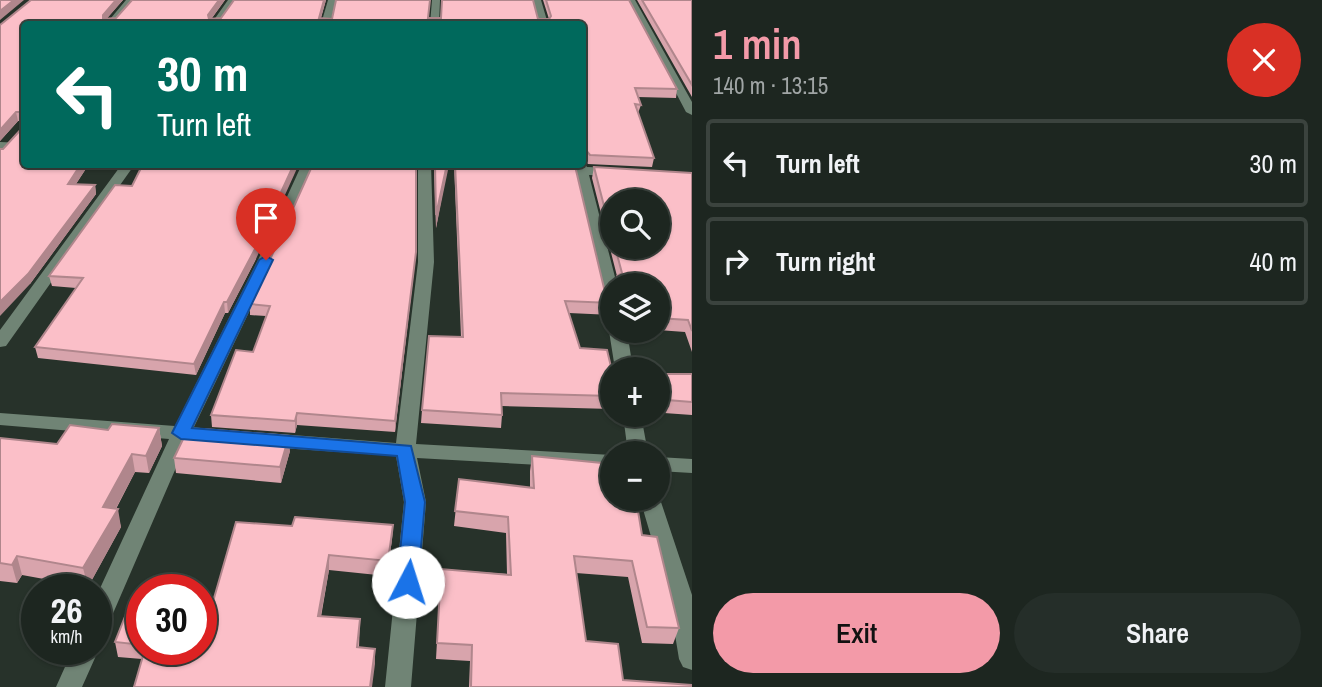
<!DOCTYPE html>
<html lang="en">
<head>
<meta charset="utf-8">
<style>
	:root { --surface:#1d2620; --page:#252e29; --text:#f1f3f6; --muted:#a0a5a5; --line:#3b433e; --accent:#f39aa8 }
	body { margin:0; font-family:"Archivo Narrow",sans-serif; background:var(--page); color:var(--text); height:100vh; display:flex; flex-direction:column; font-size:26px; white-space:nowrap }
	* { box-sizing:border-box; margin:0 }
	p { font-size:23px; color:var(--muted) }
	.icon { flex:none; width:38px; height:38px; fill:none; stroke:currentColor; stroke-width:2; stroke-linecap:round; stroke-linejoin:round }
	.map { position:relative; flex:1; overflow:hidden }
	.panel { display:flex; flex-direction:column; background:var(--surface); width:630px }
	.panel>* { flex:none }
	.guide { position:absolute; left:21px; top:21px; width:565px; height:147px; border-radius:7px; box-shadow:0 2px 5px #0004,0 0 0 2px var(--line); background:#00695c; color:#fff; overflow:hidden }
	.controls { position:absolute; left:600px; top:189px; display:grid; gap:14px }
	.controls a { display:grid; place-items:center; width:70px; height:70px; border-radius:50%; background:var(--surface); box-shadow:0 2px 5px #0004,0 0 0 2px var(--line); font-size:35px }
	.speed { position:absolute; left:21px; top:574px; display:flex; gap:14px; font-size:35px; font-weight:700; text-align:center }
	.speed>* { display:grid; place-content:center; width:91px; height:91px; border-radius:50%; background:var(--surface); box-shadow:0 2px 5px #0004,0 0 0 2px var(--line); line-height:1 }
	.speed small { font-size:18px; font-weight:400 }
	.speed .limit { border:10px solid #d22; background:#fff; color:#111 }
	.pin { position:absolute; display:grid; place-items:center; width:60px; height:60px; color:#fff; margin:-72px -30px; border-radius:50% 50% 50% 0; rotate:-45deg; box-shadow:0 0 7px #0007 }
	.pin .icon { rotate:45deg }
	.me { position:absolute; width:77px; margin:-38px; rotate:5deg; stroke-linejoin:round; filter:drop-shadow(0 0 5px #0008) }
	.turn { display:flex; align-items:center; gap:24px; height:147px; padding:0 21px; font-size:32px }
	.turn .icon { width:91px; height:91px; stroke-width:2.5 }
	.turn b { display:block; font-size:49px; line-height:60px }
	.round { display:grid; place-items:center; flex:none; width:74px; height:74px; border-radius:37px; background:var(--page) }
	.overview { display:flex; align-items:center; justify-content:space-between; height:119px; padding:0 21px }
	h1 { font-size:42px; font-weight:600; line-height:52px; color:var(--accent) }
	.primary-button { display:flex; gap:14px; margin-top:auto; padding:14px 21px }
	.primary-button a { flex:1; height:80px; border-radius:42px; background:var(--accent); color:#111; font-size:28px; font-weight:600; line-height:80px; text-align:center }
	.primary-button a+a { background:var(--page); color:var(--text) }
	ul { padding:0; list-style:none }
	li { display:flex; align-items:center; gap:21px; height:88px; margin:0 14px 10px; padding:0 7px; border:4px solid var(--line); border-radius:7px }
	li div { flex:1 }
	li b { display:block; font-size:26px }
	li em { font-style:normal }
	main { display:flex; flex:1; min-height:0 }
	.map>svg:first-child { display:block }
	.lines { fill:none; stroke-linecap:round; stroke-linejoin:round }
	.minor { fill:#708475; fill-rule:evenodd }
	.wall { fill:#d8a4ac; fill-rule:evenodd }
	.shaded-wall { fill:#b0868c }
	.building { fill:#fbbfc8; stroke:#b0868c; stroke-width:2 }
	.route { fill:#1a73e8; stroke:#114b97; stroke-width:2 }
</style>
</head>
<body>
<main>
<div class="map">
<svg width="692" height="687" viewBox="0 0 692 687">
	<rect width="100%" height="100%" fill="#27322a"/>
	<g class="lines">
		<path class="minor" d="M126,0h9l-20,24h-9z
			M228,0h8l-17,24h-8z
			M328,0h8l-6,24h-9z
			M432,0h8l-1,24h-9z
			M533,0h8l7,24h-9z
			M627,0h8l57,102v13l-6,-3z
			M0,142l24,1v8l-24,-1z
			M583,161l4,6 28,1 7,4 -7,4 -26,-1 28,110h-5v19l-8,-5 -28,-125 -24,-1 -7,-4 7,-4 31,-1z
			M122,164h13l-129,182 -6,1v-17z
			M302,164h13l-41,96 -80,167 20,3 3,5 -3,5h-26l-80,185 -3,7 -9,3v-38l73,-158 -169,-14v-12l175,13 83,-166z
			M418,164h13l3,98 -18,182 196,11v14l-195,-11 9,44 -15,185h-26l19,-185 -8,-46 -129,-9 -7,-2 -3,-5 3,-5 7,-2 129,10 22,-181z
			M612,327v4h15l6,38h-18l-6,-38z
			M623,415h18l7,38h-20z
			M658,457l34,2v14l-34,-2z
			M658,493l34,102v75l-9,-3 -4,-8 -10,-61 -29,-99h18z
			M96,644l3,5 -17,38h-26l17,-38h23z"/>
	</g>
	<path class="wall" d="M31,0h92l-16,18h9l109,-18 -13,18h9l105,-18 -5,18 228,1 -6,-19h86l48,89 -1,9 -38,-1 3,8 -3,8 16,45 -2,9 -64,-3 -5,-5v-135h-559l65,140 -13,20 19,1 1,9 -66,90 -27,-135 21,-23v-5h-6l-18,20v-116z
		M637,0h55v97z
		M434,164h14l-12,64 -2,-58z
		M454,164l150,124 8,5v22l-43,-2 11,35 32,23v38l-110,-3v9l-1,13 -80,-5 1,-13 39,-73z
		M594,167l98,6v179l-7,-20 -27,-2v-45h-43l2,-9 -25,-98zM612,201l46,46h-46z
		M132,186l124,73 -28,54h-3l-29,62 -158,-17 -3,-11 41,-59 -24,-2 -3,-10z
		M416,252l-21,180 -98,-7 -2,8 -83,-6 -1,-12 42,-63 13,-36 -16,-1v-11z
		M661,374h31v41l-28,-2 -6,-26z
		M159,428l3,18 -13,27 -14,-1 -19,37 5,18 -33,60 -66,-12 -5,8 -17,-2v-143l57,6 51,-14z
		M290,451l-9,32 -105,-10 -2,-15z
		M532,456l110,79 37,93 -6,16 -31,-1 -14,-66 -52,-4 10,68 37,39 69,7h-223l1,-26 -34,-2 5,-90 66,5 -1,-41 -52,-7 5,-47 71,9v-17z
		M393,525l-1,14 -5,37 -58,-6 -8,47 39,2 -1,28 16,2v15l-233,-5 -24,-2 -3,-15 27,-37v44h59l9,-37z"/>
	<path class="shaded-wall" d="M14,0h10l-24,20v-9z
		M116,0h7l-19,22 -1,-7z
		M219,0h6l-16,22 -1,-7z
		M324,0h2l-7,24v-6z
		M16,112l2,9 -18,20v-11z
		M81,164h8l-19,29 -2,-9z
		M294,164h5l-43,95 -28,54 -1,-11z
		M447,164h1v6l-12,58v-13z
		M95,185l1,9 -66,90 -30,32v-14z
		M416,252l-1,10 -20,170v-11z
		M224,302l1,11 -29,62 -2,-11z
		M297,413v12l-2,8v-12z
		M159,428l3,18 -13,27 -3,-17z
		M289,436l1,15 -9,32 -1,-16z
		M132,454l3,18 -28,53 -4,-18z
		M118,509l3,18 -33,60 -5,-19z
		M393,525l-1,14 -5,37 1,-15z
		M329,555v15l-11,61v-15z
		M17,556l5,19 -5,8 -5,-18z
		M375,649v15l-3,23h-2z"/>
	<path class="building" d="M0,0h14l-14,11z
		M31,0h85l-13,15v4l13,-1 16,-18h87l-11,15 1,4 12,-1 13,-18h90l-5,18 13,1 4,-19h94l-2,18h13l1,-18h91l5,19h11l2,-3 -5,-16h83l48,89 -42,-1 6,17 -6,-1 19,54 -64,-3 -5,-6 -2,1v-126h-559v140h57l-13,20 27,1 -67,89 -28,28v-153h3l21,-23v-14h-8l-16,18v-105z
		M642,0h50v85z
		M143,164h151l-39,85 -28,53h-3l-30,62 -159,-17 48,-69 -34,-2 66,-91 17,1z
		M313,164h103v88l-21,169 -98,-8 -2,8 -84,-6 25,-65 17,2 17,-46 -20,-2z
		M435,164h12l-11,51z
		M455,164h85l35,2 29,122 8,5v10l-47,-2 15,47 27,2 5,21v25l-111,-3 1,22 -80,-5 7,-74 34,1z
		M594,167l98,6v158l-4,-11 -30,-2v-33h-42l1,-9 5,-3 -7,-26h43v-46h-46v36z
		M661,374h31v28l-25,-2z
		M112,424l47,4 -13,28 -14,-2 -29,53 15,2 -35,59 -66,-12 -5,9 -12,-2v-125l57,6 13,-19 38,5z
		M204,429l85,7 -9,31 -106,-9 12,-25 16,1z
		M532,456l80,8v35h24l6,36 15,2 22,91 -32,-1 -15,-66 -58,-5 12,85 32,3 5,36 69,5v2h-221l1,-42 -35,-2 4,-74 70,6 -3,-58 -53,-6 4,-32 75,9z
		M295,517l98,8 -5,36 -59,-6 -11,61 42,3 -3,28 18,2 -5,38h-236l11,-38h56v-38l9,1 26,-90 56,4z
		M130,604l12,1v40l-27,-3z"/>
	<path class="route" d="M266,256l7,4 -81,168 219,18 14,56 -7,80 -3,5 -7,3 -8,-3 -3,-5 8,-80 -8,-46 -216,-17 -9,-6 87,-173z"/>
</svg>
<div class="controls">
<a><svg class="icon" aria-label="search" viewBox="0 0 24 24"><circle cx="10" cy="10" r="6"/><path d="M15 15l6 6"/></svg></a>
<a><svg class="icon" aria-label="layers" viewBox="0 0 24 24"><path d="M12 4l9 5-9 5-9-5zM3 14l9 5 9-5"/></svg></a>
<a>+</a>
<a>−</a>
</div>
<div class="speed"><div>26<small>km/h</small></div><div class="limit">30</div></div>
<div class="pin" style="left:266px;top:260px;background:#d93025"><svg class="icon" aria-label="arrive" viewBox="0 0 24 24"><path d="M6 21V4h12l-3 4 3 4H6"/></svg></div>
<svg class="me" style="left:408px;top:582px" viewBox="-20 -20 40 40"><circle r="19" fill="#fff"/><path d="M0-13L10 11 0 6-10 11z" fill="#1a73e8"/></svg>
<div class="guide">
<div class="turn"><svg class="icon" aria-label="left" viewBox="0 0 24 24"><path d="M17 20v-9H6M10 6l-5 5 5 5"/></svg><div><b>30 m</b>Turn left</div></div>
</div>
</div>
<section class="panel">
<div class="overview"><div><h1>1 min</h1><p>140 m · 13:15</p></div><a class="round" style="background:#d93025;color:#fff"><svg class="icon" aria-label="close" viewBox="0 0 24 24"><path d="M6 6l12 12M18 6L6 18"/></svg></a></div>
<ul>
<li><svg class="icon" aria-label="left" viewBox="0 0 24 24"><path d="M17 20v-9H6M10 6l-5 5 5 5"/></svg><div><b>Turn left</b></div><em>30 m</em></li>
<li><svg class="icon" aria-label="right" viewBox="0 0 24 24"><path d="M7 20v-9h11M14 6l5 5-5 5"/></svg><div><b>Turn right</b></div><em>40 m</em></li>
</ul>
<div class="primary-button"><a>Exit</a><a>Share</a></div>
</section>
</main>
</body>
</html>
